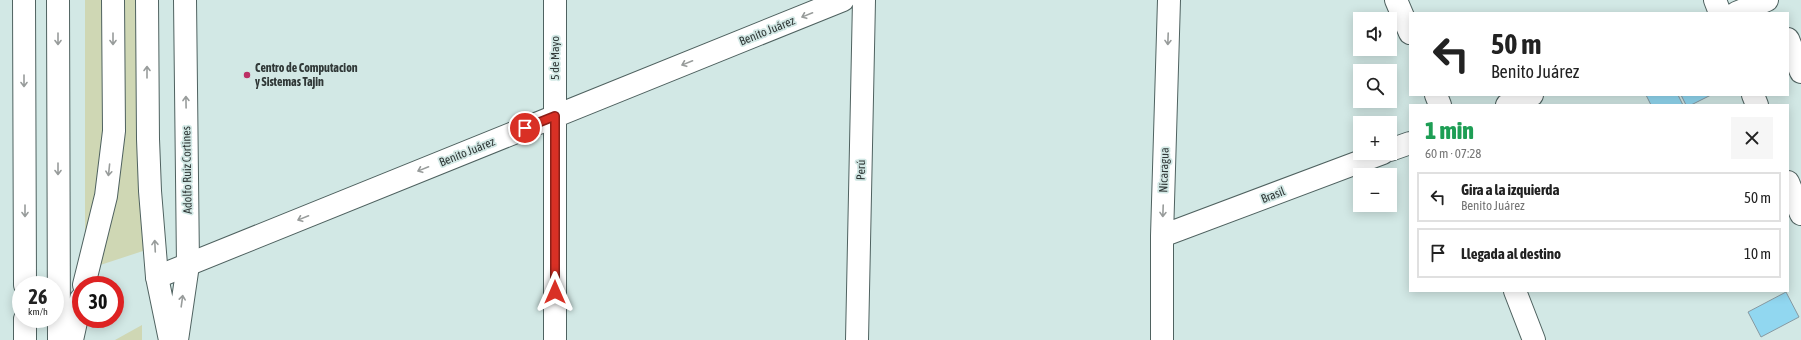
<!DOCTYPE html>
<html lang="es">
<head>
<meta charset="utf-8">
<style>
	:root { --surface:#fff; --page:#f6f6f6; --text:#222; --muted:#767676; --line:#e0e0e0 }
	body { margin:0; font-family:"Asap Condensed",sans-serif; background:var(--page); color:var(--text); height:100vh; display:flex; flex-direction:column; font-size:15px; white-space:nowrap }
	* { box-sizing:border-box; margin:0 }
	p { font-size:13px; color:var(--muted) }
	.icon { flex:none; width:22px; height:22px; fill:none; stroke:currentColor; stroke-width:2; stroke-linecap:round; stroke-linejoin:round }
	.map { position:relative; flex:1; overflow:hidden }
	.sheet { position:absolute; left:1409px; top:104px; width:380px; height:188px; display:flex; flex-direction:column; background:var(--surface); border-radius:0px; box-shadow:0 2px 10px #0003 }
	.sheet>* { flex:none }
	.hud { position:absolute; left:1409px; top:12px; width:380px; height:84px; border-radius:0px; box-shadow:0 2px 10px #0003; background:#fff; color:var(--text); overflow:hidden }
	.fabs { position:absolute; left:1353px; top:12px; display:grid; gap:8px }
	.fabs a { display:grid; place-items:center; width:44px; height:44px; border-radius:0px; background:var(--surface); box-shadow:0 2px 10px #0003; font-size:20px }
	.speed { position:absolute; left:12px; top:276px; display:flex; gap:8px; font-size:20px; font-weight:700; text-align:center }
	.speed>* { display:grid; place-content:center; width:52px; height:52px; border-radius:50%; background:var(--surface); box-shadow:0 2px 10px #0003; line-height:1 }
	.speed small { font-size:10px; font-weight:400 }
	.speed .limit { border:6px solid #d22; background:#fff; color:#111 }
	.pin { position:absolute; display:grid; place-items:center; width:34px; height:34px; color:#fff; margin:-17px; border:2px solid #fff; border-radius:50%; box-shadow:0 1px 4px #0007 }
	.me { position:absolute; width:44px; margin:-22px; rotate:0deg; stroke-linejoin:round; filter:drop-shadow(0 0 3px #0008) }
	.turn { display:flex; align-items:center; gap:14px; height:84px; padding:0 16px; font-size:18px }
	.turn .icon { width:52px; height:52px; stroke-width:2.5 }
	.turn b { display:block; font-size:28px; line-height:34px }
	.round { display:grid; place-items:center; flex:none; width:42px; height:42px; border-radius:0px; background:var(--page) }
	.overview { display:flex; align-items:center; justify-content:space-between; height:68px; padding:0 16px }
	h1 { font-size:24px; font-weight:800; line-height:30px; color:#1e9e55 }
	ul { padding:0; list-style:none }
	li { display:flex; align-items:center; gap:12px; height:50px; margin:0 8px 6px; padding:0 8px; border:2px solid var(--line); border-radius:0px }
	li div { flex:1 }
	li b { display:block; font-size:15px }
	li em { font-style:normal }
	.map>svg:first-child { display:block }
	.green { fill:#cfd7b4 }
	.building { fill:#91d7f0; stroke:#8799a1 }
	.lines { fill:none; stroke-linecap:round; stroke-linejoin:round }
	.minor-casing { stroke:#4f6260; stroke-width:24 }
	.major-casing { stroke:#4f6260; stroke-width:24 }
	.minor { stroke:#fff; stroke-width:22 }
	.major { stroke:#fff; stroke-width:22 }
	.oneway { stroke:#989c9b }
	.route-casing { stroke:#8d1f18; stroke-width:10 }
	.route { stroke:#d93025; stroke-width:7 }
	.poi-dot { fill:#bc3065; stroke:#d2e8e5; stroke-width:1.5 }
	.labels { text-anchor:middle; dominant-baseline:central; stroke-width:3.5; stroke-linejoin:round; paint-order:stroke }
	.street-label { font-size:12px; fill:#303837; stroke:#d2e8e5 }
	.poi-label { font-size:12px; font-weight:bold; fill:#303837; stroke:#d2e8e5; text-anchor:start }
</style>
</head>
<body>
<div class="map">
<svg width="1801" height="340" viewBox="0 0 1801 340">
	<rect width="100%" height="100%" fill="#d2e8e5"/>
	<path class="green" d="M85,0h60l-2,251 -58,19z
		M142,325v15h-27z"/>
	<path class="building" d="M1646,95h32l5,10h-32z
		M1681,95h30l-20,10h-5z
		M1786,292l13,25 -38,20 -13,-25z"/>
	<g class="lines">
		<defs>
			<path id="minor" d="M24,0l1,285
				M1396,0l14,33
				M1715,0l5,13
				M1736,13l31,-13
				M1788,39l13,33
				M1436,95l4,10
				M1753,95l4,10
				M1507,105l25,-10
				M1390,150l20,-7
				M1788,182l13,32
				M1162,236l221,-83
				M157,277l686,-277
				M1515,291l19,49
				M25,319v21
				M555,340v-340
				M857,340l7,-340
				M1162,340v-104l7,-236"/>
			<path id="major" d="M58,0l1,340
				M147,0l1,139 2,52 7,86 13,63
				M84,285l22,-89 8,-65 -1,-131
				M72,340l9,-41
				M177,340l11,-75 -3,-265"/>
		</defs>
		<use href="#minor" class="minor-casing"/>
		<use href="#major" class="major-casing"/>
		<use href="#minor" class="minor"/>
		<use href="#major" class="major"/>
	</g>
	<defs><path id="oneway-shaft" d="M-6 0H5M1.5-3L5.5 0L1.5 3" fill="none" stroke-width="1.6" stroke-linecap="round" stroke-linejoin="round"/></defs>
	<g class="oneway">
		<use href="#oneway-shaft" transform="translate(807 15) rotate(158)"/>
		<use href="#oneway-shaft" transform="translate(58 39) rotate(90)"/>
		<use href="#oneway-shaft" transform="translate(113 39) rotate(90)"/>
		<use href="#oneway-shaft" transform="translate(1168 39) rotate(92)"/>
		<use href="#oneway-shaft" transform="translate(687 63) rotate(158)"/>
		<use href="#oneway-shaft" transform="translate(147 72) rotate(-90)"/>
		<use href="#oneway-shaft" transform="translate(24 81) rotate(90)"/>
		<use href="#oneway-shaft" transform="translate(186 102) rotate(-91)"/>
		<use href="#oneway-shaft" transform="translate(58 169) rotate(90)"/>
		<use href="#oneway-shaft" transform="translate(423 169) rotate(158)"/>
		<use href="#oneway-shaft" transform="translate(109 170) rotate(96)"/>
		<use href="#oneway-shaft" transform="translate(25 211) rotate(90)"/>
		<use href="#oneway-shaft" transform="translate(1163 211) rotate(92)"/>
		<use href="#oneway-shaft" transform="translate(303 218) rotate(158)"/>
		<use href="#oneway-shaft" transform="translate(155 246) rotate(-93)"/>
		<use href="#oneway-shaft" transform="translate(182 301) rotate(-82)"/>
	</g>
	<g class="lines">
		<defs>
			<path id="route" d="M525,128l30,-12v176"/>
		</defs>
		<use href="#route" class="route-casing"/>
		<use href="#route" class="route"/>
	</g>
	<circle class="poi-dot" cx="247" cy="75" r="4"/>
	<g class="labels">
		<g class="street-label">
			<text transform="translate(767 31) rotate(-22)">Benito Juárez</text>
			<text transform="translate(555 58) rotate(-90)">5 de Mayo</text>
			<text transform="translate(467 152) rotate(-22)">Benito Juárez</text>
			<text transform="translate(187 170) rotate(-91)">Adolfo Ruiz Cortines</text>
			<text transform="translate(861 170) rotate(-89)">Perú</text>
			<text transform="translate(1164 170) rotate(-88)">Nicaragua</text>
			<text transform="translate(1273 195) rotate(-21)">Brasil</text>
		</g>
		<g class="poi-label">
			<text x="255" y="68">Centro de Computacion<tspan x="255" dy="14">y Sistemas Tajin</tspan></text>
		</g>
	</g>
</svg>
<div class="fabs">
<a><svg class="icon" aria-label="sound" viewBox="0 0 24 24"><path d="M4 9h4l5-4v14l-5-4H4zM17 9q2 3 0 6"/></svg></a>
<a><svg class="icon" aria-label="search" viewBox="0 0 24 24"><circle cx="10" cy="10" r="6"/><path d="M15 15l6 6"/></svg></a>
<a>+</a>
<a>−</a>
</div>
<div class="speed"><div>26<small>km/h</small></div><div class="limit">30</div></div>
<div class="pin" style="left:525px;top:128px;background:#d93025"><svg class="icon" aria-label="arrive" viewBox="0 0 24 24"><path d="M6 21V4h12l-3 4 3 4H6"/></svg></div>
<svg class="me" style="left:555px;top:292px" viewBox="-20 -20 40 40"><path d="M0-17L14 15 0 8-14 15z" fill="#d93025" stroke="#fff" stroke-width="4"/></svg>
<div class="hud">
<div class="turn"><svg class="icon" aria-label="left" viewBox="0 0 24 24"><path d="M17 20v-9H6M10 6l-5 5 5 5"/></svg><div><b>50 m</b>Benito Juárez</div></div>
</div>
<section class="sheet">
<div class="overview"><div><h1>1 min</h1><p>60 m · 07:28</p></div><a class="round"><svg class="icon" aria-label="close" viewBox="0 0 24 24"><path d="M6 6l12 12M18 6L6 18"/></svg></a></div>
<ul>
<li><svg class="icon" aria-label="left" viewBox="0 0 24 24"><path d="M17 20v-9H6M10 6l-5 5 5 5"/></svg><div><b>Gira a la izquierda</b><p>Benito Juárez</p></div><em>50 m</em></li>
<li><svg class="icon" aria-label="arrive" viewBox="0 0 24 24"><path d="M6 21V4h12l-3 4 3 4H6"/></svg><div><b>Llegada al destino</b></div><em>10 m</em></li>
</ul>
</section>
</div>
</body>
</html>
